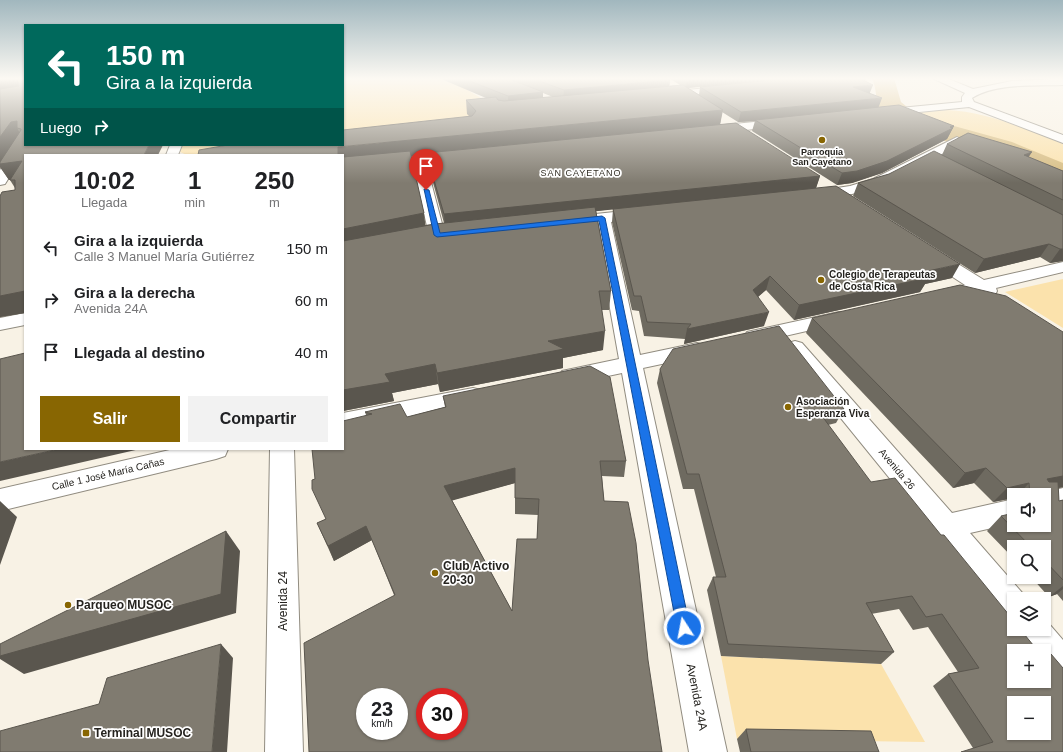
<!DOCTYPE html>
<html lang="es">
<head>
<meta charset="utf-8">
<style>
	:root { --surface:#fff; --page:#f2f2f2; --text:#202124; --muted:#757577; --accent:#886602 }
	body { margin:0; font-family:Helvetica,sans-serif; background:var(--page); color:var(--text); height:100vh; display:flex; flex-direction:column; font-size:15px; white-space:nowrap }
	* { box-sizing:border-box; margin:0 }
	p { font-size:13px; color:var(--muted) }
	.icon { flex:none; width:22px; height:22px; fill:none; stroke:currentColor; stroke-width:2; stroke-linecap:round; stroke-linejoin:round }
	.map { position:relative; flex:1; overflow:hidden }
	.panel { position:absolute; left:24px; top:154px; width:320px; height:296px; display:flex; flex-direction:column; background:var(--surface); border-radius:0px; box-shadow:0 1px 3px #0004 }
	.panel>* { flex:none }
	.guide { position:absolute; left:24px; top:24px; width:320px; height:122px; border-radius:0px; box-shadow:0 1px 3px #0004; background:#00695c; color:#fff; overflow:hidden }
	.buttons { position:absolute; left:1007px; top:488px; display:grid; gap:8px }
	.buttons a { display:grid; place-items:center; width:44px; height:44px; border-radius:0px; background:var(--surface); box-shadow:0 1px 3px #0004; font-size:20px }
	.speed { position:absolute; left:356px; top:688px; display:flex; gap:8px; font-size:20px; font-weight:700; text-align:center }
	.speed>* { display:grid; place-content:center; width:52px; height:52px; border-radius:50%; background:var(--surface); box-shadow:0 1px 3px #0004; line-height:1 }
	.speed small { font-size:10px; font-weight:400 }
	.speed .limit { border:6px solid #d22; background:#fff; color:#111 }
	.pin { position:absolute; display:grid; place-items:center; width:34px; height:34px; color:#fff; margin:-41px -17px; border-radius:50% 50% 50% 0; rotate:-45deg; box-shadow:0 0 4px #0007 }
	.pin .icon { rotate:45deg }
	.me { position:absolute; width:44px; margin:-22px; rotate:349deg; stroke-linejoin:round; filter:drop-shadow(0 0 3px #0008) }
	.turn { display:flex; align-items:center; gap:14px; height:84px; padding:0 16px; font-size:18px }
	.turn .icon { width:52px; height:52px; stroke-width:2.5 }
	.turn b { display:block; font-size:28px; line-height:34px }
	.then { display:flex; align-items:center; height:38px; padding:0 16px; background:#0003; gap:8px; font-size:15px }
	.eta { display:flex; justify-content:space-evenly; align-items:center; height:68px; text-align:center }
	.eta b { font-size:24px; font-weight:800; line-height:28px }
	.primary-button { display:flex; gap:8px; margin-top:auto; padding:8px 16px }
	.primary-button a { flex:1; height:46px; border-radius:0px; background:var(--accent); color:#fff; font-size:16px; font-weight:800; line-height:46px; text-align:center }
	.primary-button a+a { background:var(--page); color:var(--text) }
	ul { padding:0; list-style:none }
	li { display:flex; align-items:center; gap:12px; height:52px; padding:0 16px }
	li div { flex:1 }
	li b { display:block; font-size:15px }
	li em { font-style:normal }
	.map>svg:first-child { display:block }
	.green { fill:#fbe2ac }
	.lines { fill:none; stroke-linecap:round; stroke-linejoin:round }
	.river { fill:#d6bb7f; fill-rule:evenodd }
	.minor-casing { stroke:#918c80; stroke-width:2 }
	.minor { fill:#fff; fill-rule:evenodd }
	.wall { fill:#6e6a60; fill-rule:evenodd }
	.shaded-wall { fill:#5a564e }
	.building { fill:#807b70; stroke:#5a564e; fill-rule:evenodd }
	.route { fill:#1a73e8; stroke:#114b97 }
	.poi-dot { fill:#886602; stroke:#fff; stroke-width:1.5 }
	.labels { text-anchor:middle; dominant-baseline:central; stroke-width:3.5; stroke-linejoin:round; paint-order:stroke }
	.far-poi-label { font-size:9px; font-weight:bold; fill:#25231f; stroke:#fff }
	.far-neighbourhood-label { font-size:9px; letter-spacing:1px; fill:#322e24; stroke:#fff }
	.poi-label { font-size:10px; font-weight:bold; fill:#25231f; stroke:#fff; text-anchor:start }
	.street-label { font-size:10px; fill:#25231f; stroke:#fff }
	.near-poi-label { font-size:12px; font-weight:bold; fill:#25231f; stroke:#fff; text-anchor:start }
	.near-street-label { font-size:12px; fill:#25231f; stroke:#fff }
</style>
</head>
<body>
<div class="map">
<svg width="1063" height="752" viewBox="0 0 1063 752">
	<rect width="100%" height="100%" fill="#f8f2e5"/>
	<path class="green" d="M343,78h97l24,10 22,13 14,11 -157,43h-6l6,-10z
		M947,110c42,2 78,19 116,34v27l-59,-25 -75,-21 -24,-11z
		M181,145h131l-53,10h-72l-7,-3z
		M1063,279v49l-58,-36z
		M721,656l160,8 44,78 -188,-3z"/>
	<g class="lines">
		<path class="river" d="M871,78h23l7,24 11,9 24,10 76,21 51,21v20l-11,-3c-20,-9 -40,-20 -61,-27 -32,-10 -88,-17 -110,-43 -7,-9 -3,-23 -10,-32z"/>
		<defs>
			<path id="minor" d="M932,78h14l27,11 39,-8 51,-2v6c-27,1 -68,-2 -91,13l2,4 89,33v8l-94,-36 -90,9 -6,-3 6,-3 83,-8v-5l3,-4z
				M730,86l4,1 1,2 -1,2 -70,7 -5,-3 5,-3z
				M783,119l6,4 -2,2 -73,9 -6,-4 6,-4z
				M25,137v8h4l-24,39 -5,1v-15l21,-32z
				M957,137l6,4 -2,3 -78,41 -31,9 -36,5 -5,-1 -2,-3 2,-3 39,-6 23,-7z
				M170,145h12l-4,10h-12z
				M457,152l5,1 2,3 -2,3 -36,4 19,72 -2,3 -6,2 -6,-2 -2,-3 -16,-70 -70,7v-8z
				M643,209l5,2 3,3 -3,3 -37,5 29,133 57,-12 7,2 3,5 -3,5 -61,13 84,384h-38l-67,-379 -52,11 -8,-3 -3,-5 3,-5 57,-12 -24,-135 -28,3 -6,-2 -2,-3 2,-3 6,-2z
				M931,250l6,1 47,29 79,-18v10l-67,16 1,3 -2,4c-8,2 -12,-2 -19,-2 -13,1 -24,9 -38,6l-2,-4 2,-4 27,-6 -40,-26 -3,-4 3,-4z
				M839,312l7,2 3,4 -3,4 -92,21 -7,-1 -3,-5 3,-5z
				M25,313v12l-25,5v-12z
				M795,341l7,2 150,170 62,-14v24l-44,10 55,63 1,3h-12v23l-11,-4 -215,-265 -3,-5 3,-5z
				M473,388l8,2 3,6 -3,6 -138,29v-18z
				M174,449h54l-3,7 -9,3 -216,52v-22z
				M270,449h24l9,303h-38z
				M1063,488v22l-19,4v-19h-10z
				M1044,618l19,22v42c-19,-8 -19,-12 -19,-31h-15l-8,-11 -5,-11h28z"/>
		</defs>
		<use href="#minor" class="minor-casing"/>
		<use href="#minor" class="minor"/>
	</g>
	<path class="wall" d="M0,78h25v235l-25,4v-121l15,-6v-2l-5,-8h-1l-9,-13z
		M439,78h228l3,2 -1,6 11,-1 -11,-7h197l-1,3 5,12 8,15 76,18 -7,13 -65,34 -30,10 -15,2 -85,-54 3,-10 -17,1 -16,-10 -2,12 100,52 -4,12 136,90 -27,6 -5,8 -126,28 -28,-30 -8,7 6,29 -80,18 1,-5 -41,-3 -5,-25 -7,-1 -20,-88 1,-13 -17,2 15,80 -2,19h-7l1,40 -40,8v10l-123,24 -2,-8 -46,9 2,8 -51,10v-256l126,-39 -2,-2 -1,-14 20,-2zM700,87l-1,8 -11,-7zM543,93l10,4 -10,1zM427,154l1,10 16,59 -19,2 -14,-69z
		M947,144l81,13 35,14v90l-13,2 -10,-6 -65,16 -122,-77 5,-13 31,-9 53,-19z
		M812,318l251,14v155l-5,1 1,13 4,-1v101l-6,-7 -8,3 -18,-20h13v-30h-30v12l-27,-28 14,-15 13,9 30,-30h-30v3l-21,4 -19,-19 -21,5 -147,-155z
		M660,369l184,40 -8,14 -8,2 235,327 -90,-4 -40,-62 15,-12 10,-2 -30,-45 -15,3 -14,-21 -28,5 23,38 -13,12 -160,-8 -14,-66 6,-13h3l-22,-88h-11l-26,-106z
		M443,396l183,65 -2,16 -22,-1 2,25 44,159 -254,-65 -22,-55 -38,21 -17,-38 9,-4 -11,-40 51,-64 -1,-3 42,5 38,-10zM515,483v31l23,1 -1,24 -25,72 -60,-111z
		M746,729l133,23h-139l-3,-13z"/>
	<path class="shaded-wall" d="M692,78h101l-108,10 2,-9z
		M858,78h8l-2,8 9,-1 -4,10 -19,2z
		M17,79l8,13 -25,3v-14z
		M670,80l-1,10 -106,10 1,-10z
		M543,92v10l-35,4v-10z
		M882,98l-4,11 -123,11v1l-17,1 3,-10z
		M723,110l-3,15 -377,38v-8h-5v-8z
		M17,121l4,8 -4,-1 5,9v24l-12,19h-1l-9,-13v-30l11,-15z
		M954,126l-7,13 -65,34 -30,10 -15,2 5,-12z
		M149,145h14l-5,10h-14z
		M1032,152l-8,12v-9z
		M820,176l-4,12 -371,39 -1,-13z
		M424,213l2,18 -83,16v-18z
		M1049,244l-9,13 -65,16 9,-14z
		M1060,249h3v12l-13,2z
		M960,264l-8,14 -27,6 -5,8 -126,28 5,-15 115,-31z
		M770,276l-4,14 -18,15 5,-15z
		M25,291v22l-25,4v-21z
		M769,312l-5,14 -80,18 3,-15z
		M605,331l-2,19 -40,8v10l-123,24 -3,-19 111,-32z
		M435,364l3,20 -46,9 2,8 -51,10v-21l42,-16z
		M59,449h81l-140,32v-19z
		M515,468v15l-68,19 -3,-16z
		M986,468l-12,15 -21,5 12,-15z
		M1063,476v11l-30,7 14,-15z
		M1029,483l-11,12h-4v3l-21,4 14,-14z
		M0,501l17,16 -17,48z
		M366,526l6,14 -38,21 -6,-15z
		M226,531l14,20 -4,62 -212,61 -24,-15v-3z
		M1063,586v3l-6,5 -8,3z
		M221,644l12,14 -6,94h-15z"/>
	<path class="building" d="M0,78h25v67h124l-5,10h-119v136l-25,5v-100l2,-4 13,-2v-10h-5l12,-19 -22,3v-2l21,-32v-1l-4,-1v-7l-6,1 -11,15v-48l19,-3 -2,-7 -17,2z
		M462,78h45l36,14 -35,4z
		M531,78h136l3,2 -106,10z
		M792,78h67l14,7 -20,2 29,11 -141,14 -41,-25z
		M683,85l40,25 -385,37v8h-140l1,-5 29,-5h115v-15l129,-14 4,-5 -10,-11 30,-3 2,3 6,1z
		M899,105l55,21 -4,1 3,1 -66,33 -30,10 -15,2 -87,-53z
		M736,123l84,53 -376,38 -18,-61z
		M968,133l64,19 -8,3 39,16v29l-116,-56z
		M410,151l14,62 -81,16v-72z
		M934,151l129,64v34h-3l-11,-5 -65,15 -126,-76 31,-9z
		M836,186l124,78 -46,10 14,4 -129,27 -29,-29 -17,14 16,22 -82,17 4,-5 -44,-2 -6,-26h-7l-21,-87z
		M595,207l16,84h-12l6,40 -57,10 16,8 -127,24 -2,-9 -50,10 5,8 -47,8v-149l92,-17z
		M960,285l46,11 57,36v144l-16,3 2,3h9l1,19 4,-1v80l-19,-20v-13h-13l-30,-31 13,-3v12h30v-30h-14l-1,-12 -22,5 -21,-20 -21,5 -153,-155z
		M779,326l65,83 -25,3 52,70 24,-4 46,57h3l70,86v8h6l18,22h-24v30h30v-26l7,-1 12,14v84h-102l32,-10 -45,-68 31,-6 -37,-54 -16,3 -14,-21 -46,7 28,49 -166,-8 -15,-67h13l-27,-103h-12l-27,-105 13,-20zM1014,703h30v30h-30z
		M25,353v96h34l-59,13v-103z
		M590,366l20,11 16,84h-26l4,40 24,1 8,41 12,117 14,92h-353l-5,-109 91,-48 -29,-69 -38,20 -11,-23 9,-4 -14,-30v-9l3,-1 -3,-30h31v-28l29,-7 -7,-2 35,-8 7,13 39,-10 -3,-11zM515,468v30l24,1 -2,40h-20l-5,72 -68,-125zM365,697h34v34h-34zM425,697h34v34h-34z
		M226,531l-5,63 -221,62v-12z
		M221,644l-9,108h-212v-21l99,-27 8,-26z
		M746,729l125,2 8,21h-128z"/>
	<linearGradient id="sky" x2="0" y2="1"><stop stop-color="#a1b7be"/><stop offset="0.43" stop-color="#fcf9f3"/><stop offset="1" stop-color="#fcf9f3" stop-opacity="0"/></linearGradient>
	<rect width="1063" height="183" fill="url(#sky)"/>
	<path class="route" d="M424,189l5,1 11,43 162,-17 3,2 85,410 -2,5 -4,2 -5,-2 -2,-5 -78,-407 -162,16 -3,-2z"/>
	<g class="poi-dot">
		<circle cx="822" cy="140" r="4"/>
		<circle cx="821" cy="280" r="4"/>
		<circle cx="788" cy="407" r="4"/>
		<circle cx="435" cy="573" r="4"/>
		<circle cx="68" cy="605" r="4"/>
		<rect x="82" y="729" width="8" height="8" rx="2"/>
	</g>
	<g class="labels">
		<g class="far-poi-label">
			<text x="822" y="152">Parroquia<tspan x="822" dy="10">San Cayetano</tspan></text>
		</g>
		<g class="far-neighbourhood-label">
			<text x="581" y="173">SAN CAYETANO</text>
		</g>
		<g class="poi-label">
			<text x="829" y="274">Colegio de Terapeutas<tspan x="829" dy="12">de Costa Rica</tspan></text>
			<text x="796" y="401">Asociación<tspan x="796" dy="12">Esperanza Viva</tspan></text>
		</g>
		<g class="street-label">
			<text transform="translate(897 469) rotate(50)">Avenida 26</text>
			<text transform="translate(108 474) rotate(-13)">Calle 1 José María Cañas</text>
		</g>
		<g class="near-poi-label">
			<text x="443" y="566">Club Activo<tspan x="443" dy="14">20-30</tspan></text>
			<text x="76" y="605">Parqueo MUSOC</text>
			<text x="94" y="733">Terminal MUSOC</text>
		</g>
		<g class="near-street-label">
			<text transform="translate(283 601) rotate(-90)">Avenida 24</text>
			<text transform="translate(697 697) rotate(79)">Avenida 24A</text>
		</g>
	</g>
</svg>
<div class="buttons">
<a><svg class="icon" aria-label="sound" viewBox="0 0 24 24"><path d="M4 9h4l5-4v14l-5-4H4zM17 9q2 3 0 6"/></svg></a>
<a><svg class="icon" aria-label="search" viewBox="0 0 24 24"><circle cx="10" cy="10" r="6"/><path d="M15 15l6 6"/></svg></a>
<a><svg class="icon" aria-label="layers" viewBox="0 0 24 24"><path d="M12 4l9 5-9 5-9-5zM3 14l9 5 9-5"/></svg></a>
<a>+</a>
<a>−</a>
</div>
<div class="speed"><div>23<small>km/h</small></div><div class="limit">30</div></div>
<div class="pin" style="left:426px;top:190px;background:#d93025"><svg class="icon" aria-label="arrive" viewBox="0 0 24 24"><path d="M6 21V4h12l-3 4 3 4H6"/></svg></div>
<svg class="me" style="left:684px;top:628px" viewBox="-20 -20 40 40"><circle r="17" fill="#1a73e8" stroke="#fff" stroke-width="3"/><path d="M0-11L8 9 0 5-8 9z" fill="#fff"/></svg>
<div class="guide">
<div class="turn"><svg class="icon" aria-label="left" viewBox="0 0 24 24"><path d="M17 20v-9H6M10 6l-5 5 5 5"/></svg><div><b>150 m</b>Gira a la izquierda</div></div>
<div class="then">Luego<svg class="icon" aria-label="right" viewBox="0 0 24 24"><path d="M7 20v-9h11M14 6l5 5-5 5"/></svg></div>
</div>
<section class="panel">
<div class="eta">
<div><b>10:02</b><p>Llegada</p></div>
<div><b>1</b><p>min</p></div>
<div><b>250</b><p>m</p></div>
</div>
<ul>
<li><svg class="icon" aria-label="left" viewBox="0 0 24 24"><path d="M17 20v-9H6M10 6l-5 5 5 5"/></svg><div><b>Gira a la izquierda</b><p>Calle 3 Manuel María Gutiérrez</p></div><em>150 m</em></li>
<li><svg class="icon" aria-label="right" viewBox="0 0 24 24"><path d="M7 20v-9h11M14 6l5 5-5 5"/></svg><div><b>Gira a la derecha</b><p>Avenida 24A</p></div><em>60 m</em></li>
<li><svg class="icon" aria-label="arrive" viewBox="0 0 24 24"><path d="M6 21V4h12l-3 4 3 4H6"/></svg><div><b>Llegada al destino</b></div><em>40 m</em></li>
</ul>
<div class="primary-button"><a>Salir</a><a>Compartir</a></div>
</section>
</div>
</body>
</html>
